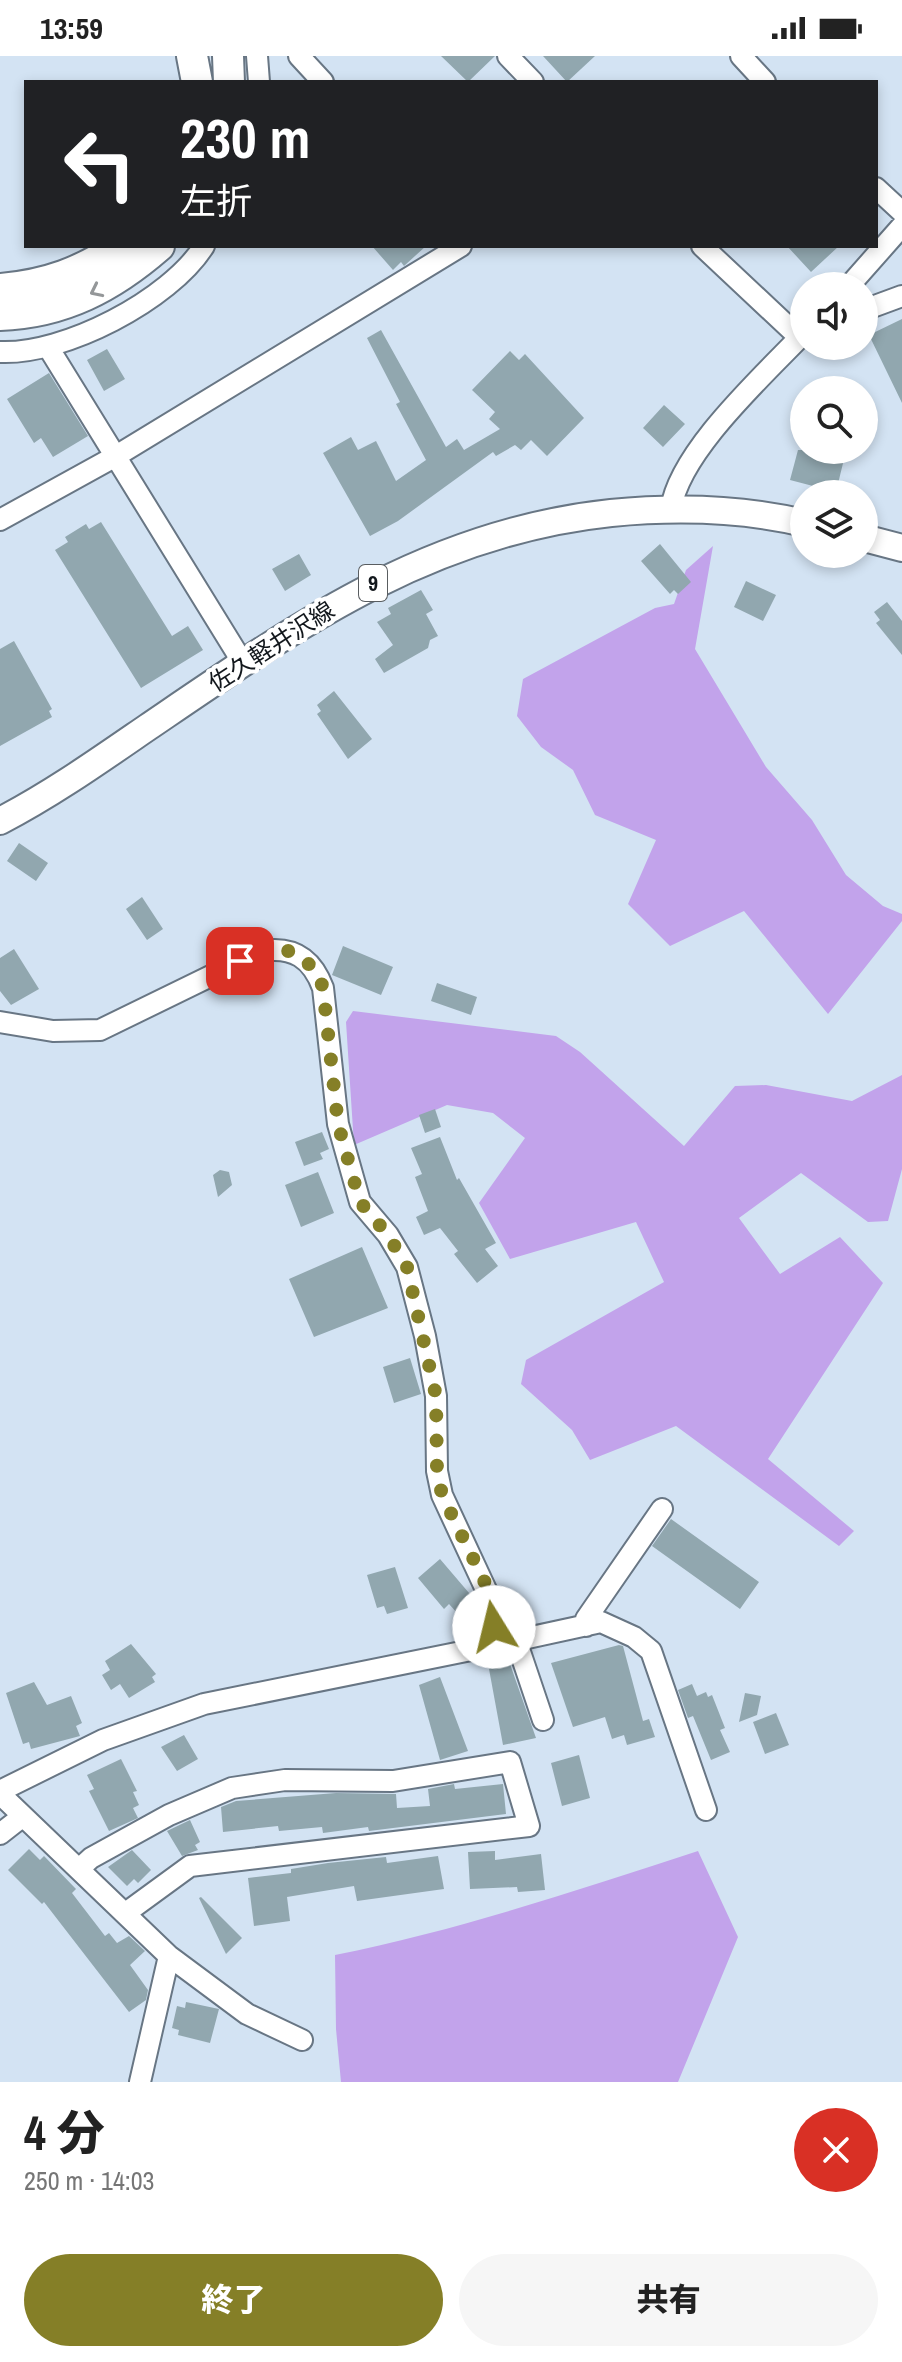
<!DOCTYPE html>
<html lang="ja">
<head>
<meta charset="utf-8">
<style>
	:root { --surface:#fff; --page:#f6f6f6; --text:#222; --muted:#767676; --accent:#857f27 }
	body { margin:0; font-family:"Archivo Narrow","Noto Sans JP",sans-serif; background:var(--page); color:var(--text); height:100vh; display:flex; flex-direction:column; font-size:30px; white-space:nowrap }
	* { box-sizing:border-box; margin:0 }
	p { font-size:26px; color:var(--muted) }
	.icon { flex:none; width:44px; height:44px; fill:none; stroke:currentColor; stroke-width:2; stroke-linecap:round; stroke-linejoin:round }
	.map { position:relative; height:2026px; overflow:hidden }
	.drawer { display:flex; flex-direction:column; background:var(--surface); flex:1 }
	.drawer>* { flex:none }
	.guide { position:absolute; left:24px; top:24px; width:854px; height:168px; border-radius:0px; box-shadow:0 4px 12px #0003; background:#202124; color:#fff; overflow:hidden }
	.fabs { position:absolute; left:790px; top:216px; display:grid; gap:16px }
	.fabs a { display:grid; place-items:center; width:88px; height:88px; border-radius:50%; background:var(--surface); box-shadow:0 4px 12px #0003; font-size:40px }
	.pin { position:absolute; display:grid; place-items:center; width:68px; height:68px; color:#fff; margin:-34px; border-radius:16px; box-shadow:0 4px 12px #0006 }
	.me { position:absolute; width:88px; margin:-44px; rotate:351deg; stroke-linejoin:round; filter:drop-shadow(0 0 6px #0008) }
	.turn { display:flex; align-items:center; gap:28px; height:168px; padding:0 24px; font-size:36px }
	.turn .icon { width:104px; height:104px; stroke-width:2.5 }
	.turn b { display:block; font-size:56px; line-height:68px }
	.round { display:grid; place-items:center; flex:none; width:84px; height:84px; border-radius:42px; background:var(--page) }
	.summary { display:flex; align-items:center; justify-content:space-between; height:136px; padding:0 24px }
	h1 { font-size:48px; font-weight:800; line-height:60px }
	.primary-button { display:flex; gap:16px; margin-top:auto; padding:16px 24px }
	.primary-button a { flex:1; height:92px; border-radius:48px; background:var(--accent); color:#fff; font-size:32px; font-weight:800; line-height:92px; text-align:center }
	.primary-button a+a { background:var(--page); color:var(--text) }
	.status { display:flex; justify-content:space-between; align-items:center; height:56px; padding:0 40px; background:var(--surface); direction:ltr }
	.status svg { height:22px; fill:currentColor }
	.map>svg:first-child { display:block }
	.green { fill:#c2a3eb }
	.building { fill:#91a7af }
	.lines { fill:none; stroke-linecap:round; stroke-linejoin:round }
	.minor-casing { stroke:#687684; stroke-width:24 }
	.major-casing { stroke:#687684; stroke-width:30 }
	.highway-casing { stroke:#687684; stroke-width:34 }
	.minor { stroke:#fff; stroke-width:20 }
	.major { stroke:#fff; stroke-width:26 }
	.highway { stroke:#fff; stroke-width:30 }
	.oneway { stroke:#949799 }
	.route { stroke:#857f27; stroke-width:14; stroke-dasharray:0 25.2 }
	.labels { text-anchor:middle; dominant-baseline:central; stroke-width:8; stroke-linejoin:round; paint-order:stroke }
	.shield { fill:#fff; stroke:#595d60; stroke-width:2 }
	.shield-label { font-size:22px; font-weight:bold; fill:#12171c }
	.street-label { font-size:24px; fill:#12171c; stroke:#fff }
</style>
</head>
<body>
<div class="status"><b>13:59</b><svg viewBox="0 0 49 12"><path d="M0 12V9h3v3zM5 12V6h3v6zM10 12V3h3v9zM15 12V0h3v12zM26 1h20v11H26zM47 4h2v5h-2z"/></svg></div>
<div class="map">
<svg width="902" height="2026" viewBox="0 0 902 2026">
	<rect width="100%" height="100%" fill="#d3e3f3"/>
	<path class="green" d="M713,490l-18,103 71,118 46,53 34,55 37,31 19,8v7l-74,93 -84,-103 -74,35 -42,-42 28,-64 -61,-25 -22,-45 -32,-23 -24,-31 6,-37 132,-71 19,-4 12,-34z
		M353,955l203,25 24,16 104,94 51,-60 31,-1 86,16 50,-26v94l-14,52 -20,1 -67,-49 -62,45 41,56 60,-37 43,46 -115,176 86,72 -15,15 -163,-120 -86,34 -18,-30 -51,-46 5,-24 138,-78 -28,-60 -126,37 -31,-56 46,-65 -32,-25 -46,-8 -93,40 -8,-123z
		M698,1795l40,86 -60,145h-337l-5,-53 -1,-74c124,-25 243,-65 363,-104z"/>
	<path class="building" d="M441,0h54l-27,26z
		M543,0h52l-28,26z
		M372,190h54l-22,20 -3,-4 -8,8z
		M787,190h52l-28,26z
		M902,263v84l-33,-68z
		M381,274l65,117 11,-8 7,11 36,-21 -11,-10 6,-7 -23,-22 38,-39 9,9 6,-6 59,64 -37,38 -16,-16 -10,10 -6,-5 -19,11 -3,-4 -95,69 -28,15 -47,-83 28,-16 7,13 18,-9 20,40 30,-21 -30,-56 4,-2 -33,-64z
		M107,293l18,30 -21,12 -17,-31z
		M49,317l39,63 -35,21 -12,-19 -7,5 -27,-44z
		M664,349l21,19 -22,23 -20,-19z
		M798,394h27l20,5 -9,37 -46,-12z
		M101,466l71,114 16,-10 15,24 -62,38 -86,-138 13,-8 -3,-5 21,-13 3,5z
		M660,488l31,38 -13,12 -4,-4 -4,4 -29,-33z
		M299,498l12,21 -26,16 -13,-22z
		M746,525l30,14 -13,26 -29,-14z
		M421,534l12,20 -7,4 12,22 -8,4 -2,8 -44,25 -9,-14 18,-14 -16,-23 14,-8 -3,-6z
		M887,546l15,19v34l-26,-32 4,-3 -6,-8z
		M14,585l38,68 -3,2 3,6 -52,29v-97z
		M334,635l38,48 -24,20 -31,-45 4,-3 -4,-6z
		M19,787l29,20 -12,18 -29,-20z
		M142,841l21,32 -16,11 -21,-31z
		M343,890l50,21 -12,28 -49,-20z
		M14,893l25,40 -28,16 -11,-14v-33z
		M437,927l40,14 -6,18 -40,-14z
		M435,1053l6,18 -16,6 -6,-18z
		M322,1076l7,17 -9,4 3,6 -19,7 -9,-24z
		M440,1081l17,43 2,-2 37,65 -11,6 13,17 -21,17 -23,-29 4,-3 -18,-23 -16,7 -8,-18 12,-6 -13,-34 7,-3 -11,-26z
		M220,1114l9,2 3,13 -14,12 -5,-22z
		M318,1116l16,41 -33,14 -16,-42z
		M362,1191l26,61 -74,29 -25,-58z
		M410,1302l11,36 -27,9 -11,-36z
		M671,1463l88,63 -19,27 -88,-63z
		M440,1503l35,41 -17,14 -9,-10 -5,5 -26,-31z
		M395,1511l13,41 -21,6 -3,-8 -7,2 -10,-33z
		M131,1588l25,30 -4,3 3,5 -26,16 -9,-14 -9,6 -9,-15 8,-5 -5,-9z
		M619,1589l4,1 20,75 6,-2 6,18 -28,8 -3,-10 -12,4 -7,-22 -32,10 -22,-64z
		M510,1608l26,74 -33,7 -14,-76z
		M440,1621l28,74 -28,9 -21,-75z
		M34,1626l13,23 24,-9 11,27 -6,3 4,10 -49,13 -2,-7 -6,2 -17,-51z
		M692,1628l5,12 9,-4 2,5 4,-2 13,33 -5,2 10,22 -19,8 -18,-44 -5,2 -10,-28z
		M745,1637l16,3 -4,19 -18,7z
		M776,1657l13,32 -24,9 -12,-32z
		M184,1679l14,24 -21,12 -16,-24z
		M579,1699l11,43 -28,8 -11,-43z
		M121,1703l16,32 -4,1 6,13 -6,3 5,10 -29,13 -20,-40 5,-2 -7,-14z
		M454,1728l1,5 48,-5 3,30 -137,17 -1,-4 -45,6 -1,-6 -43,4 -1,-5 -55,6 -2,-25 15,-6 100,-8 60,1 1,14 33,-2 -2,-17z
		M190,1764l10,22 -5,3 3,5 -16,6 -15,-25z
		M29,1793l11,11 4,-4 32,33 -4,4 33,43 4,-3 8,10 12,-7 16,15 -15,14 18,25 -2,10 -17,12 -85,-110 -2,2 -34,-34z
		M132,1794l19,20 -13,13 -4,-4 -7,7 -19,-19z
		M495,1795v9l46,-6 4,36 -27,2 -1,-5 -47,2 -2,-37z
		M438,1800l6,33 -87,12 -3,-15 -67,11 3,24 -36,5 -6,-48 43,-5v-4l37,-6 58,-6 1,6z
		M201,1841l41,41 -16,16 -27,-56z
		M186,1946l33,7 -9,34 -32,-8 1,-5 -7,-2 5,-22 8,2z"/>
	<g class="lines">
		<defs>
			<path id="minor" d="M257,0l2,26
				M299,0l24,26
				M508,0l25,26
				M741,0l24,26
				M876,132l26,24
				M702,190l98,92
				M849,230l53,-60
				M864,254l38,-14
				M48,291l195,316
				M0,296c64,3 170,-52 204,-106
				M671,453c8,-57 92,-133 133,-176
				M0,464l116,-64 345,-210
				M0,966l53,9 47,-1 162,-79c31,-5 50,7 61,37l15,136 22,78 28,33 19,32 18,69 11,60 1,75 5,24 53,114 -1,18 -13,21 -277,56 -101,36 -103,51
				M586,1570v-7l76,-110
				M517,1587l26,77
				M481,1592l120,-26 33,15 17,14 55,159
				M0,1738l169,162 -29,126
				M0,1778l23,-18
				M79,1813l12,-11 78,-43 63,-27 53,-8 108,1 117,-19 19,64 -339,40 -63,46
				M169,1900l78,58 55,26"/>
			<path id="major" d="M864,482l38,10
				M0,765c52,-27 100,-61 148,-94 147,-100 280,-195 463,-214 64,-6 130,-5 193,10"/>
			<path id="highway" d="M192,0l5,26
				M228,0l1,26
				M0,233c47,-4 82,-17 121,-43
				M0,259c63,-2 112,-28 159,-69"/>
		</defs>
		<use href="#minor" class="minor-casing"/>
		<use href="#major" class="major-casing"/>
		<use href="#highway" class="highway-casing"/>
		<use href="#minor" class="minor"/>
		<use href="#major" class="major"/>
		<use href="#highway" class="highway"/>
	</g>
	<defs><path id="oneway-chevron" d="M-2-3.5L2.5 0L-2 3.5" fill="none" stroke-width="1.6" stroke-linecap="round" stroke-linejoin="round" transform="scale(2)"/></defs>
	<use class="oneway" href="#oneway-chevron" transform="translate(96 235) rotate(154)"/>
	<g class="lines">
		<path class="route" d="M240,905l22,-10h31l24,20 6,17 15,136 22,78 28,33 19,32 29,129 1,75 5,24 49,100 4,14 -1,18"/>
	</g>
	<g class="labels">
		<rect class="shield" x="359" y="509" width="28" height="36" rx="6"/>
		<g class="shield-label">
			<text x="373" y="527">9</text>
		</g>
		<g class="street-label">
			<text transform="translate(271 590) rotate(-33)">佐久軽井沢線</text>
		</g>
	</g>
</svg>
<div class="fabs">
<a><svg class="icon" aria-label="sound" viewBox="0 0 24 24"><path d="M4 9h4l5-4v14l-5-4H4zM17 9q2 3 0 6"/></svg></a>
<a><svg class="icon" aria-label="search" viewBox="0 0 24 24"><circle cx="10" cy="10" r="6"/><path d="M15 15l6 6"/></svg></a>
<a><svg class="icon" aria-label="layers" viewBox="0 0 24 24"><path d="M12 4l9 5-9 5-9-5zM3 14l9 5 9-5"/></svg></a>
</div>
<div class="pin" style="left:240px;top:905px;background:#d93025"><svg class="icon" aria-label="arrive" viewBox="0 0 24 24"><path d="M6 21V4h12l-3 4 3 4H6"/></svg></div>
<svg class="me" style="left:494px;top:1571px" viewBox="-20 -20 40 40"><circle r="19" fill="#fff"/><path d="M0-13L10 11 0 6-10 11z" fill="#857f27"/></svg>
<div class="guide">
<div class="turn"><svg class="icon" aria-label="left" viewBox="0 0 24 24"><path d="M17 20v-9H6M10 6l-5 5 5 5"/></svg><div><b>230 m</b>左折</div></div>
</div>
</div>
<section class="drawer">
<div class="summary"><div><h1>4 分</h1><p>250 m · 14:03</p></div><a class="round" style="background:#d93025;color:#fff"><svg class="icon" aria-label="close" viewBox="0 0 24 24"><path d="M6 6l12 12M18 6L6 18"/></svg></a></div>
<div class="primary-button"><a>終了</a><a>共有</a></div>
</section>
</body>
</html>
